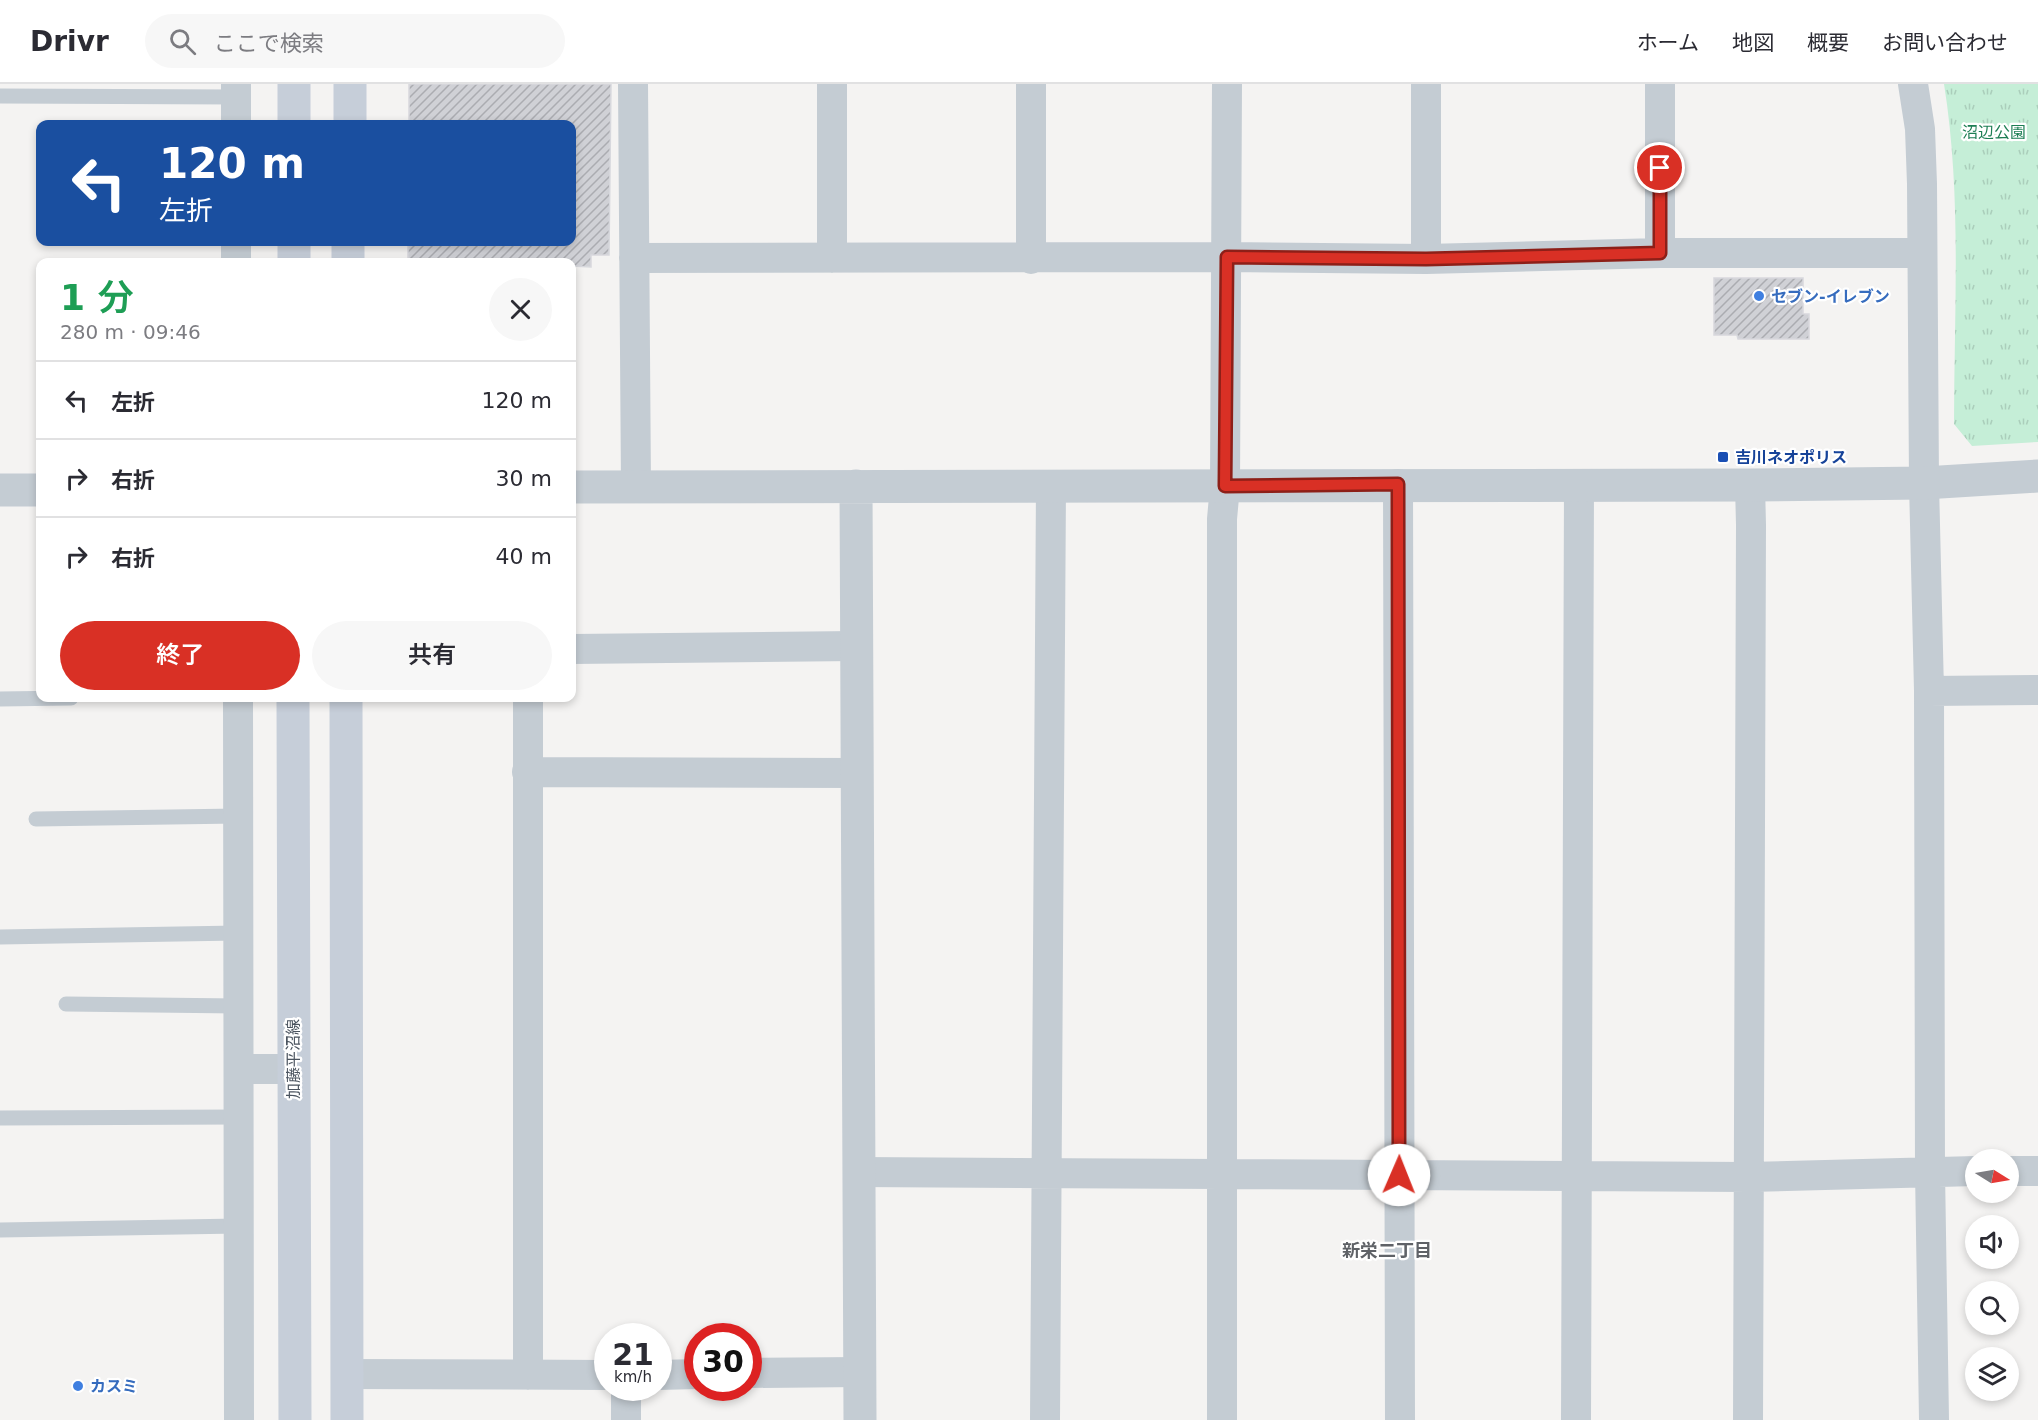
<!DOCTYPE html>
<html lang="ja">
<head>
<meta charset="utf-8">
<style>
	:root { --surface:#fff; --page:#f7f7f7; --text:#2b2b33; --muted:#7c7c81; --line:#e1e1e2; --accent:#d93025 }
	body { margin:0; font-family:"DejaVu Sans","Noto Sans JP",sans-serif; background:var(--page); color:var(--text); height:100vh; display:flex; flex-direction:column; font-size:22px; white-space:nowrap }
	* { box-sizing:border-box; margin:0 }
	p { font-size:20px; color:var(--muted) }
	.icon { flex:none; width:33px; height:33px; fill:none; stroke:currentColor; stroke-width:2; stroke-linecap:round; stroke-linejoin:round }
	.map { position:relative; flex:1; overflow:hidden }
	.side { position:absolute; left:36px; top:174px; width:540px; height:444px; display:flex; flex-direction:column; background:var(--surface); border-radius:12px; box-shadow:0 3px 9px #0003 }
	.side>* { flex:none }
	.top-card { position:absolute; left:36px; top:36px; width:540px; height:126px; border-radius:12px; box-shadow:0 3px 9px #0003; background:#1a4fa0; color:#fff; overflow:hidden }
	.needle { width:39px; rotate:101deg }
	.controls { position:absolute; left:1965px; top:1065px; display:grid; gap:12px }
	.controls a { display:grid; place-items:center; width:54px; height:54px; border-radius:50%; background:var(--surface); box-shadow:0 3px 9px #0003; font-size:30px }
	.speed { position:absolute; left:594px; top:1239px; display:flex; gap:12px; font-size:30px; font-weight:700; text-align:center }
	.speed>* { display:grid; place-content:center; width:78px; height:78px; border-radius:50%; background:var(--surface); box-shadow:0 3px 9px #0003; line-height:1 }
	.speed small { font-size:15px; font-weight:400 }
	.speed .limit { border:9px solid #d22; background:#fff; color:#111 }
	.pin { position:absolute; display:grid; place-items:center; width:51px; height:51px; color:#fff; margin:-26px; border:3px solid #fff; border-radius:50%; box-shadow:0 2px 6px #0007 }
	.me { position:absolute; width:66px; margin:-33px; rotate:1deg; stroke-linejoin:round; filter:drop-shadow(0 0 4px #0008) }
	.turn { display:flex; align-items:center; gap:21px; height:126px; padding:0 24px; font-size:27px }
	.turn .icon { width:78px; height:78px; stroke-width:2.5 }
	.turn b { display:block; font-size:42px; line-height:51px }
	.round { display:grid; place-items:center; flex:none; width:63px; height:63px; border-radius:32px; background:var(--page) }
	.head { display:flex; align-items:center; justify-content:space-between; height:102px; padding:0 24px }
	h1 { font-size:36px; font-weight:600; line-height:45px; color:#1e9e55 }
	.button { display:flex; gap:12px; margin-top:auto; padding:12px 24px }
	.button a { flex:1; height:69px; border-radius:36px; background:var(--accent); color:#fff; font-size:24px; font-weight:600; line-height:69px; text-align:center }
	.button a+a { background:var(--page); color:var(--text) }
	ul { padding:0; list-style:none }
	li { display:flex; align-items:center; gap:18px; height:78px; padding:0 24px; border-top:2px solid var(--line) }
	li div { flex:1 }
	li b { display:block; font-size:22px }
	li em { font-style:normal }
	header { display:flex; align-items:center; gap:36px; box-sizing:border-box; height:84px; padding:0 30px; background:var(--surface); border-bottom:2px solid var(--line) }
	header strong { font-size:28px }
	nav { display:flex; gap:33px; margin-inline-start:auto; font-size:21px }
	.search { width:420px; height:54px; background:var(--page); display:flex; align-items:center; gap:15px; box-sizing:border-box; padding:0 21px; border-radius:33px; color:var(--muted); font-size:22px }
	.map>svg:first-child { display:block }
	.park { fill:url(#park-tufts) }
	.building { fill:url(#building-hatch); stroke:#d7d8dd; stroke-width:1.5 }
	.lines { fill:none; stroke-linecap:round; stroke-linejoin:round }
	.service { stroke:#c4ccd3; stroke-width:15 }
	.minor { stroke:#c4ccd3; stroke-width:30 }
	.tertiary { stroke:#c4ccd3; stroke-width:33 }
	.secondary { stroke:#c6ced9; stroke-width:33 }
	.route-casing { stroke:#8d1f18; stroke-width:15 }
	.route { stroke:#d93025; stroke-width:10 }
	.shop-dot { fill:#3f7fe0; stroke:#fff; stroke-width:2 }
	.transit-dot { fill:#1a4fb4; stroke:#fff; stroke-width:2 }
	.labels { text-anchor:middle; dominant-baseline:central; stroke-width:4.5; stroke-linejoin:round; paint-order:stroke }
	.park-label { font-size:16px; fill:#1d7e54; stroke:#fff }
	.shop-label { font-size:16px; font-weight:bold; fill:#366cbe; stroke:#fff; text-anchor:start }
	.transit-label { font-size:16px; font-weight:bold; fill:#164399; stroke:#fff; text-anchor:start }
	.street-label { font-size:16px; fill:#4b545f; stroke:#fff }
	.neighbourhood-label { font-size:18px; font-weight:bold; fill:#5f6267; stroke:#fff }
</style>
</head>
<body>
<header>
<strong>Drivr</strong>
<div class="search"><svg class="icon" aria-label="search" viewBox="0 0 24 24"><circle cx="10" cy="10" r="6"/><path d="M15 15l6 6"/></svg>ここで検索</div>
<nav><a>ホーム</a><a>地図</a><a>概要</a><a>お問い合わせ</a></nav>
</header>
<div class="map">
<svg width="2038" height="1336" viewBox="0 0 2038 1336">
	<defs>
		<pattern id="park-tufts" width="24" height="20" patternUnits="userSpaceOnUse" patternTransform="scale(1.5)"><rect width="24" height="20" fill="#c5eed7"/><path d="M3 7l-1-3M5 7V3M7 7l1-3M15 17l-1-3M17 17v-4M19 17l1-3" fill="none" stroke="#abcebb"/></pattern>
		<pattern id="building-hatch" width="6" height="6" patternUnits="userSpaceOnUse" patternTransform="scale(1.5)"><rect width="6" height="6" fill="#d0d1d6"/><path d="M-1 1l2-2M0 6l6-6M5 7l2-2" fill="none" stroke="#abacb1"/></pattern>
	</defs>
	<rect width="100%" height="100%" fill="#f4f3f2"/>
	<path class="park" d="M1944,0h94v358l-66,4 -18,-22c0,-113 8,-228 -10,-340z"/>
	<path class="building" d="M409,0h202l-2,171h-18v12l-19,-1v-4h-164v-20h164v-118h-163z
		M1714,194h89v36h6v25h-71l-1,-4h-23z"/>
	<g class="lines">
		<path class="service" d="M0,12l236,1
			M0,615l71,-1
			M36,735l202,-3
			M0,853l238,-4
			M66,920l172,2
			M0,1034l238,-1
			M0,1146l239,-4"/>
		<path class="minor" d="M236,0v40
			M633,0l3,402
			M1031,0v175
			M1660,0v169
			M1913,0l7,45 2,55 2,299 5,208 1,480 4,249
			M236,158v20
			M634,174l593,-1 199,2 234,-6h262
			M832,174v-174
			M1426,175v-175
			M1398,400l2,936
			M572,565l284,-3
			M1929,607l109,-1
			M238,614l1,722
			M528,614v677
			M527,688l329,1
			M239,985h54
			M2008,1087h30
			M858,1088l890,5 228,-6
			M748,1289l112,-1
			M347,1290l261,1
			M658,1291l40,-1
			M626,1304v32
			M1045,1336l6,-935
			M1222,1336v-901l3,-33 2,-402
			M1576,1336l3,-936
			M1748,1336l3,-895 -1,-40"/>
		<path class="tertiary" d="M856,402l4,934
			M572,403l1178,-2 174,-2 114,-7
			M0,406h40"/>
		<path class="secondary" d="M294,40v-40
			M350,40v-40
			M294,178v-20
			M348,178v-20
			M293,614l2,722
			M346,614l1,722"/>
	</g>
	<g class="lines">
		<defs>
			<path id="route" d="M1399,1091l-1,-691 -173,2 2,-229 199,2 234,-6v-85"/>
		</defs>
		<use href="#route" class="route-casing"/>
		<use href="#route" class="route"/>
	</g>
	<g class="shop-dot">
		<circle cx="1759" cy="212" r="6"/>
		<circle cx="78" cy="1302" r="6"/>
	</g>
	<rect class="transit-dot" x="1717" y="367" width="12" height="12" rx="3"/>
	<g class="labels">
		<g class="park-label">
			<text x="1994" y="48">沼辺公園</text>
		</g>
		<g class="shop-label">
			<text x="1771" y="212">セブン-イレブン</text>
			<text x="90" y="1302">カスミ</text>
		</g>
		<g class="transit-label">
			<text x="1735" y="373">吉川ネオポリス</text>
		</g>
		<g class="street-label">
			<text transform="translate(293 975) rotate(-90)">加藤平沼線</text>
		</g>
		<g class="neighbourhood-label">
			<text x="1387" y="1166">新栄二丁目</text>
		</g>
	</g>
</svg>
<div class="controls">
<a><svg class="needle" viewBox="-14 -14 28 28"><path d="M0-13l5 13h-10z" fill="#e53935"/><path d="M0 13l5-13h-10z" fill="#7c7c81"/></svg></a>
<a><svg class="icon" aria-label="sound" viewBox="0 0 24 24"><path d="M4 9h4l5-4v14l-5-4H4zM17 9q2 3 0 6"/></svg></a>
<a><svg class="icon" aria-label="search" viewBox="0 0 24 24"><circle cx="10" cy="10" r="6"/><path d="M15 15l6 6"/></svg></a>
<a><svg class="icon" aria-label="layers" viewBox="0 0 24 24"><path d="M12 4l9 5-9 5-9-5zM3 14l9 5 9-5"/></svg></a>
</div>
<div class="speed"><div>21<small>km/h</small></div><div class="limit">30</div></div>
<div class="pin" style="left:1660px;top:84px;background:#d93025"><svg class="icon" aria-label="arrive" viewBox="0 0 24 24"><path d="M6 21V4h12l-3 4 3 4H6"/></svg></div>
<svg class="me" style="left:1399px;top:1091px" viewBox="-20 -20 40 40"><circle r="19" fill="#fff"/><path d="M0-13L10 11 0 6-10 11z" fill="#d93025"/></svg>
<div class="top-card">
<div class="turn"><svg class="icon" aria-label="left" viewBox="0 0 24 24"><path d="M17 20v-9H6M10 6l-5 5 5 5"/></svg><div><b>120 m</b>左折</div></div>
</div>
<section class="side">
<div class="head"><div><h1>1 分</h1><p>280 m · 09:46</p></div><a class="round"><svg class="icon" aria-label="close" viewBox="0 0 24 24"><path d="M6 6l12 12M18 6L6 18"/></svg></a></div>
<ul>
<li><svg class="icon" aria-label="left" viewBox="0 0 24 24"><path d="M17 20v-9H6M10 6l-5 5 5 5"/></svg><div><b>左折</b></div><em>120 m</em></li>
<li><svg class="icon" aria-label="right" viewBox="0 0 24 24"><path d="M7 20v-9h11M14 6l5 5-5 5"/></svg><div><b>右折</b></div><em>30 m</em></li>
<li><svg class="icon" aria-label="right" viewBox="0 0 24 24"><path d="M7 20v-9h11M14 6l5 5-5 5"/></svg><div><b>右折</b></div><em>40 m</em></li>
</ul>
<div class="button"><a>終了</a><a>共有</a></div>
</section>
</div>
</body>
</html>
